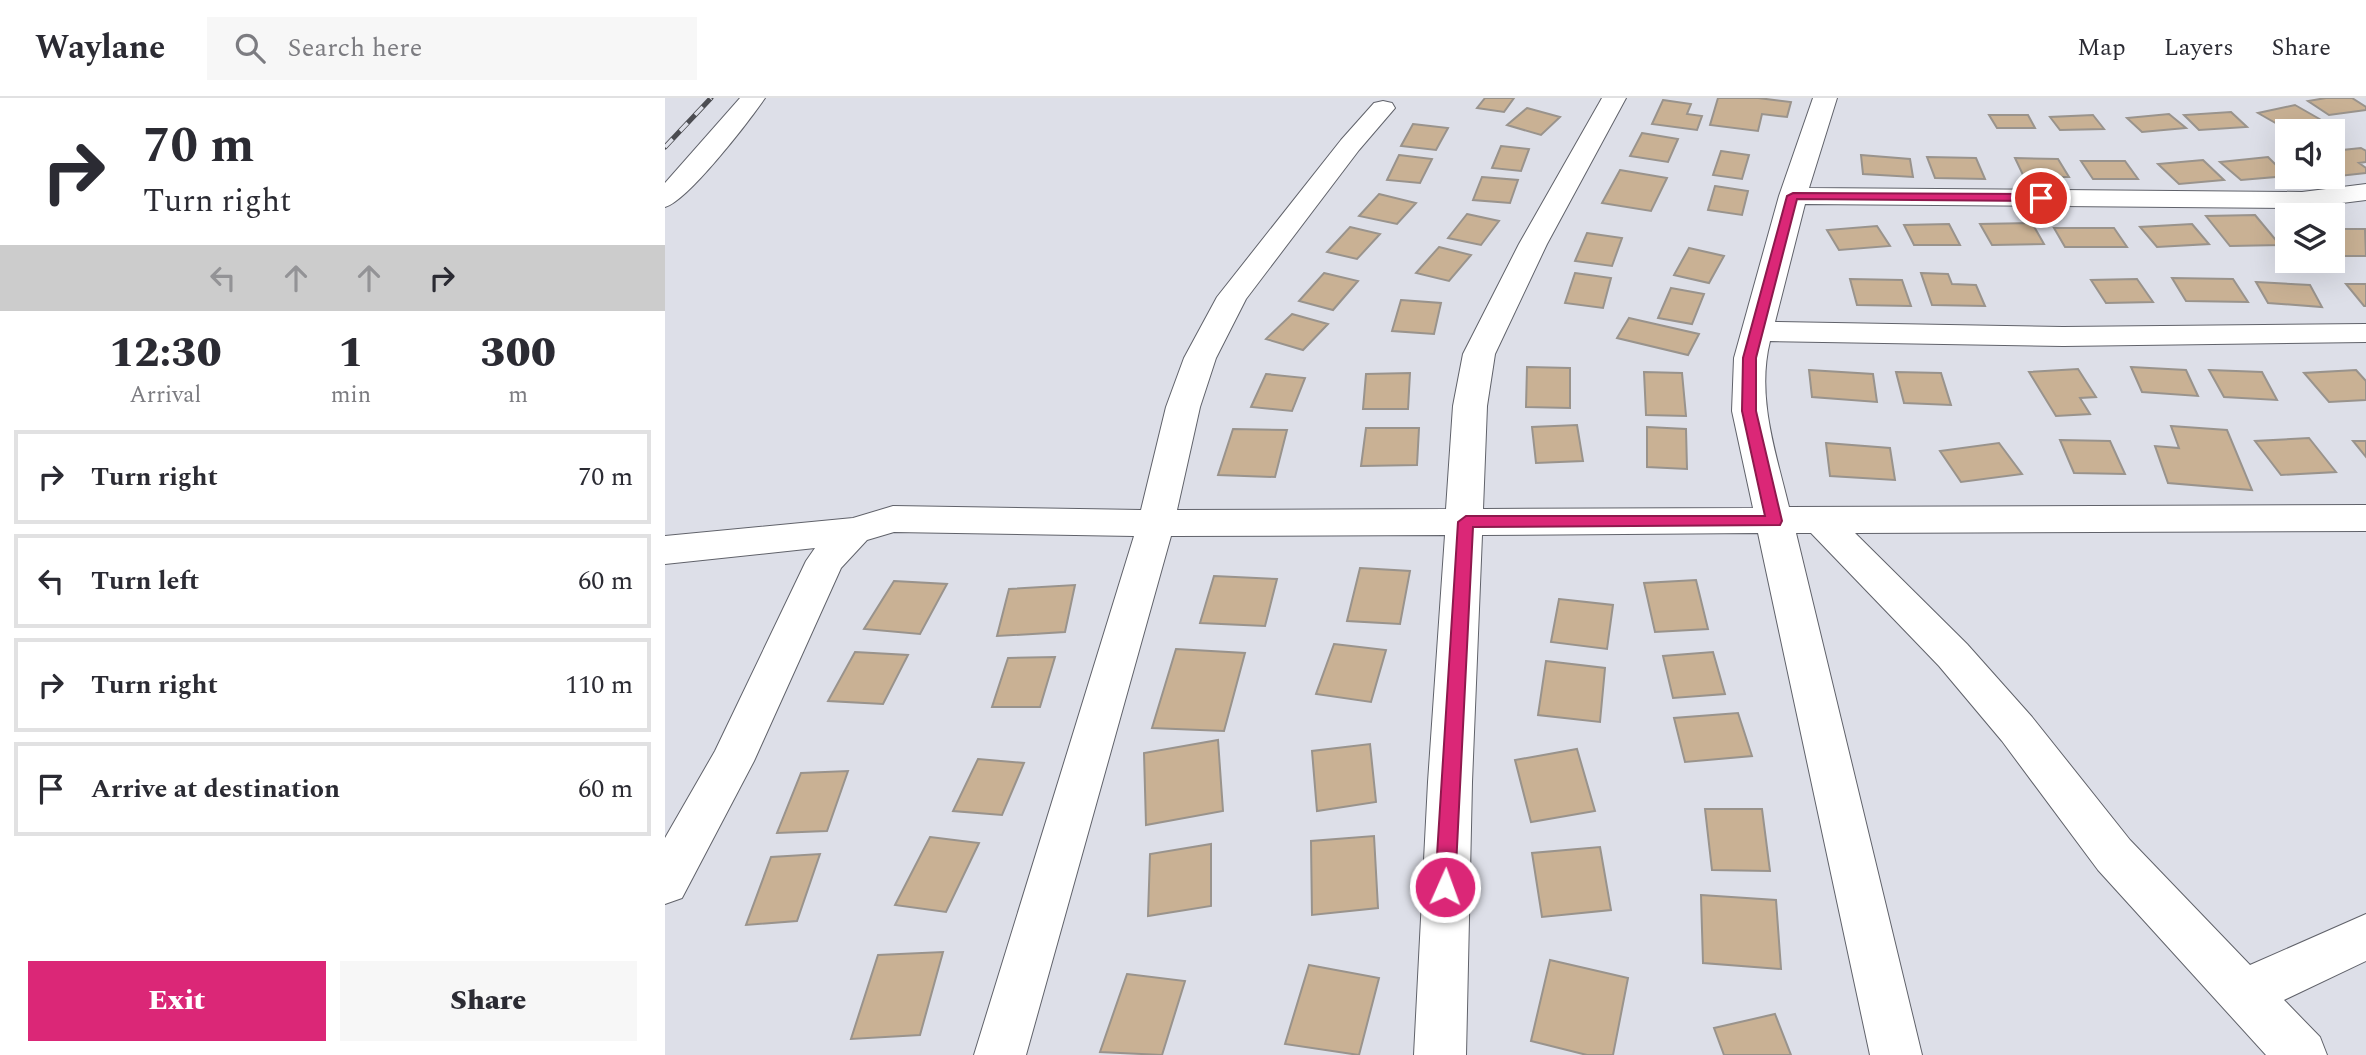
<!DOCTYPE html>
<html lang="en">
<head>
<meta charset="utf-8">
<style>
	:root { --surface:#fff; --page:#f7f7f7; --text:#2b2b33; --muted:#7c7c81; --line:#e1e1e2; --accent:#db2777 }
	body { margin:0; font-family:Spectral,serif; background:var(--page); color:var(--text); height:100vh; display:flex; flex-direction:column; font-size:26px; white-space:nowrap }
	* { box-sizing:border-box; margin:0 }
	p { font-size:23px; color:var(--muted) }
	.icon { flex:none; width:38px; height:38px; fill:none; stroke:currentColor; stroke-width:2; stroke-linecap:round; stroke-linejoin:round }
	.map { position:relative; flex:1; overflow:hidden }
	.sheet { display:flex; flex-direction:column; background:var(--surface); width:665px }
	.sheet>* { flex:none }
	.guide { background:#fff; color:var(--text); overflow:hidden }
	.controls { position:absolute; left:1610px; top:21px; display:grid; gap:14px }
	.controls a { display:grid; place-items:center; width:70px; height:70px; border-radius:0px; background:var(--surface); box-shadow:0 7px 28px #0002; font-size:35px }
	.pin { position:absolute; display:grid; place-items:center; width:60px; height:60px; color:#fff; margin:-30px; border:4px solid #fff; border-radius:50%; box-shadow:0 2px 7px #0007 }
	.me { position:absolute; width:77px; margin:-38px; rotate:2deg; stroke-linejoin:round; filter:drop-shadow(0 0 5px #0008) }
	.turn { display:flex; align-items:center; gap:24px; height:147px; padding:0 28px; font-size:32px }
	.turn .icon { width:91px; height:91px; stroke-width:2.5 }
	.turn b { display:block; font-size:49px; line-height:60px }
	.lanes { display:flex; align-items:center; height:66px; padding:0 28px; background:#0003; justify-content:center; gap:35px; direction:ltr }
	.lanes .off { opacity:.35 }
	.eta { display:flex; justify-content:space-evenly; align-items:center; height:119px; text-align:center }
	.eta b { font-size:42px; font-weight:800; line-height:49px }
	.primary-button { display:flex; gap:14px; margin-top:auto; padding:14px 28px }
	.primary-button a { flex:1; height:80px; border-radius:0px; background:var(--accent); color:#fff; font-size:28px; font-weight:800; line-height:80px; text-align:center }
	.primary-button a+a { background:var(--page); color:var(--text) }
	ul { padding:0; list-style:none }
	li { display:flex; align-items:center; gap:21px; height:94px; margin:0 14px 10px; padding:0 14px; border:4px solid var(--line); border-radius:0px }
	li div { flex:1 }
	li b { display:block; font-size:26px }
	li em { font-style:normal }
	header { display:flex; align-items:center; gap:42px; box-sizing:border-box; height:98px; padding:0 35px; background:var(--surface); border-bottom:2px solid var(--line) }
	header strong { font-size:33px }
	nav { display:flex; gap:38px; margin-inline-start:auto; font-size:24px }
	.search { width:490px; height:63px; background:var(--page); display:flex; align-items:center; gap:18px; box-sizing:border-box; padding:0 24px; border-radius:0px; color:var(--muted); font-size:26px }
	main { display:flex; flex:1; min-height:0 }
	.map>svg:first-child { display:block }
	.building { fill:#c9b194; stroke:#99938c; stroke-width:2 }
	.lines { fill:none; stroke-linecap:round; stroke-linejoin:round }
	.minor-casing { stroke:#60626a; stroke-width:2 }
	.minor { fill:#fff; fill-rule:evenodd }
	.rail-casing { stroke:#4b4c51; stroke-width:5 }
	.rail { stroke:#dddfe8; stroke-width:3.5; stroke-dasharray:11; stroke-linecap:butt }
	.route { fill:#db2777; stroke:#8e194d; stroke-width:2 }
</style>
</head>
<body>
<header>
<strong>Waylane</strong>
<div class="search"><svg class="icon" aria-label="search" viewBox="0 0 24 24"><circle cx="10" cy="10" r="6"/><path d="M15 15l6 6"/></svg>Search here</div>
<nav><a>Map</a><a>Layers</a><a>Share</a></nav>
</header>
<main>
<section class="sheet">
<div class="guide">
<div class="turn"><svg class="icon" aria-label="right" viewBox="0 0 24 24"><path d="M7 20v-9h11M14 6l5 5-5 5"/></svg><div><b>70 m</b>Turn right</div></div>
<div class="lanes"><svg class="icon off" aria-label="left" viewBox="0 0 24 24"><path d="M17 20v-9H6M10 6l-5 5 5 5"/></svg><svg class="icon off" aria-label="ahead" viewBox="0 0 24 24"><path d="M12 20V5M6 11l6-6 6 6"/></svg><svg class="icon off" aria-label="ahead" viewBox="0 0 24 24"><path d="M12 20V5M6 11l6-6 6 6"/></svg><svg class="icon" aria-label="right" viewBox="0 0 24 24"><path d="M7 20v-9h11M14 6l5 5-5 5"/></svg></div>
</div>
<div class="eta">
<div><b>12:30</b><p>Arrival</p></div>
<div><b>1</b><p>min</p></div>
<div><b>300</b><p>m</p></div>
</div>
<ul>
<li><svg class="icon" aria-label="right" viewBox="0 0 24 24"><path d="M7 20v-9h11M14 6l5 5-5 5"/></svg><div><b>Turn right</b></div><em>70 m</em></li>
<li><svg class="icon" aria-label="left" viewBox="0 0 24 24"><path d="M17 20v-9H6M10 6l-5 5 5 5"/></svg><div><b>Turn left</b></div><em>60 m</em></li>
<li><svg class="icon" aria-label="right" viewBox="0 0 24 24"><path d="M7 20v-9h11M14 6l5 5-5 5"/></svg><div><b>Turn right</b></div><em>110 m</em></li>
<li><svg class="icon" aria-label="arrive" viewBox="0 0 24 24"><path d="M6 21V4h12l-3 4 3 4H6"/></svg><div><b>Arrive at destination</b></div><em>60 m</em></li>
</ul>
<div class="primary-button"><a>Exit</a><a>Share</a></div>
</section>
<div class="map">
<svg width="1701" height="957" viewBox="0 0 1701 957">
	<rect width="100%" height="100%" fill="#dddfe8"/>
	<path class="building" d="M820,0h29l-10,14 -27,-4z
		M1053,0h40l33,4 -4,15 -25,-3 -4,17 -48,-6z
		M1661,0h26l14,9v3l-37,5 -21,-14z
		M998,2l28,4 -4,10 15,2 -5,14 -45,-6z
		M1630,7l28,16 -37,8 -28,-16z
		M862,10l33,9 -19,18 -34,-10z
		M1566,14l16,15 -48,3 -15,-15z
		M1504,16l17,14 -44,4 -15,-14z
		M1324,17h39l7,13h-38z
		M1428,17l11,14 -44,1 -10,-13z
		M748,26l35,4 -12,22 -35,-4z
		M977,35l36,6 -10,23 -38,-6z
		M836,48l28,3 -8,22 -29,-3z
		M1696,50l5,3v11l-7,1 7,5v5l-27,3 -6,-4v-21z
		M1056,53l28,4 -7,24 -29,-4z
		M734,57l33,4 -12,24 -33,-3z
		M1196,57l49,4 3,18 -50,-3z
		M1262,59l49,1 9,21 -50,-1z
		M1603,59l19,19 -46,4 -21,-18z
		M1350,60l43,1 11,18h-45z
		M1538,62l21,20 -45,4 -21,-20z
		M1416,63h44l13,18h-45z
		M955,72l47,8 -16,33 -49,-8z
		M817,79l36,3 -8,23 -37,-3z
		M1050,88l33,5 -6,24 -34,-5z
		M714,96l37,9 -19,21 -38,-8z
		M802,116l32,7 -18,24 -33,-7z
		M1590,117l25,30 -50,1 -24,-30z
		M1367,125l12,21 -52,1 -12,-21z
		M1284,126l11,21h-46l-10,-20z
		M1527,126l17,20 -52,3 -17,-20z
		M1212,128l13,20 -51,4 -12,-20z
		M685,129l30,7 -23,25 -30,-7z
		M1389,130h60l13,19h-62z
		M1668,131h32l1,27h-33z
		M922,135l35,5 -10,28 -37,-5z
		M774,149l32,8 -22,26 -33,-8z
		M1024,150l35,8 -15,27 -35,-8z
		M659,175l34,8 -25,29 -34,-9z
		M910,175l36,5 -8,30 -38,-5z
		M1256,175l27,1 4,10 24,1 9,21 -53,-1z
		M1507,180l61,1 15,23 -62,-1z
		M1185,181l52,1 9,26 -54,-1z
		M1472,181l16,23 -47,1 -15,-23z
		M1591,184l54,3 12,22 -54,-4z
		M1681,186h20v22h-2z
		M1006,190l33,6 -12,30 -34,-6z
		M736,202l40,3 -7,31 -42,-3z
		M627,216l36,10 -25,26 -37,-11z
		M964,220l70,16 -11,21 -71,-17z
		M862,269l43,1v40l-44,-1z
		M1466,269l55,3 12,26 -56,-4z
		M1413,271l18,28 -16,1 10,16 -34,2 -27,-44z
		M1144,272l64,4 4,28 -65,-5z
		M1544,272l53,2 15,28 -53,-3z
		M1691,272l10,11v19l-37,2 -25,-29z
		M979,274l38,1 4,43 -40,-1z
		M1231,274l45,1 10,32 -47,-2z
		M745,275l-2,36h-45l3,-35z
		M601,276l39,4 -13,33 -41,-4z
		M912,327l6,36 -47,2 -4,-36z
		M1506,328l56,4 25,60 -84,-7 -13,-37 24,2z
		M982,329l39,2 1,40 -40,-2z
		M701,330h53l-2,37 -56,1z
		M568,331l54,1 -12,47 -57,-2z
		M1644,340l27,34 -55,3 -26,-34z
		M1395,342l50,1 15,33 -51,-1z
		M1688,343h13v16z
		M1161,345l64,5 5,32 -65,-4z
		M1334,345l23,31 -61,8 -21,-31z
		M695,470l50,3 -10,53 -53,-3z
		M549,478l63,3 -12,47 -65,-3z
		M1031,482l12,49 -53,3 -11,-49z
		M229,483l53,3 -27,50 -56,-5z
		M410,487l-10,47 -68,4 12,-47z
		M894,501l54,6 -6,44 -56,-7z
		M669,546l52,6 -15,52 -55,-8z
		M511,551l69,4 -21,78 -72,-3z
		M190,554l53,3 -25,49 -55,-3z
		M1048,554l12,42 -52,4 -10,-42z
		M390,559l-15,50h-48l16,-49z
		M881,563l59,7 -5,54 -62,-7z
		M1073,615l14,43 -67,6 -11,-44z
		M553,642l5,71 -77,14 -2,-72z
		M705,646l6,58 -59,9 -5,-60z
		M912,651l18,62 -64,11 -16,-62z
		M313,661l46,4 -22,52 -49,-4z
		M183,673l-21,60 -50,2 24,-60z
		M1040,711h57l8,62 -58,-1z
		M709,738l4,72 -66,7 -1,-74z
		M265,739l49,6 -33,69 -51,-7z
		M546,746v62l-63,10 2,-62z
		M935,749l11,63 -69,7 -10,-64z
		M155,756l-23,67 -51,4 25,-68z
		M1036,797l75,5 5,69 -78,-6z
		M278,854l-23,83 -69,4 27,-84z
		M885,862l78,18 -15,77h-26l-56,-14z
		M644,867l70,13 -20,77 -74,-11z
		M462,876l58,7 -23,74 -62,-3z
		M1110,916l16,41h-67l-10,-27z"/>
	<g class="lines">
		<defs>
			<path id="minor" d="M75,0h25c-16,23 -77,103 -100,109v-24z
				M937,0h24l-79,146 -52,110 -8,52 -4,103 270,-1 -21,-97 2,-53 45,-162 34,-98h24l-28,90 493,4 64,-8v16l-64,8 -497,-4 -30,118 288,5 303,-3v18l-303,4 -293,-5c-14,56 6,112 19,166l577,-2v26l-511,2 112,111 65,73 98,123 120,125 116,-51v47l-82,39 36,37 7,18h-61l-168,-185 -96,-129 -63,-75 -128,-133h-15l126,522h-52l-112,-522 -276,2 -10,247 -6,273h-52l14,-273 17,-247 -274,1 -145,519h-52l160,-519 -240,-4 -27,8 -26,28 -87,193 -72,137 -17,6v-66l50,-87 91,-190 9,-13 -150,16v-28l188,-18 40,-12 248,4 25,-103 18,-49 33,-61 124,-157 33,-37 9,-2 9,2 3,5 -36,42 -113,149 -30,59 -16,49 -23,103 269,-1 7,-103 10,-52 56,-110z"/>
		</defs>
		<use href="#minor" class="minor-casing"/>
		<use href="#minor" class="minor"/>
		<defs>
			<path id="rail" d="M0,49l46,-49"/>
		</defs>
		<use href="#rail" class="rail-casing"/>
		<use href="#rail" class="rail"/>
	</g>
	<path class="route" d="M1128,95l248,1 6,4 -6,3 -244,-2 -41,159v53l26,110 -2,4 -307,2 -18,360 -3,7 -7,2 -7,-2 -3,-7 23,-365 8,-6h299l-23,-105 1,-53 44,-162z"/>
</svg>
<div class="controls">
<a><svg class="icon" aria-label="sound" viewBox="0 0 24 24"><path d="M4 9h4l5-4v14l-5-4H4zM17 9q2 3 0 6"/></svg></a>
<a><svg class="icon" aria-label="layers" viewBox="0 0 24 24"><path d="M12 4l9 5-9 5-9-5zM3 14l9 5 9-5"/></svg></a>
</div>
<div class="pin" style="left:1376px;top:100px;background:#d93025"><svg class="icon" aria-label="arrive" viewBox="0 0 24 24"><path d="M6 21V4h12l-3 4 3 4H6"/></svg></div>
<svg class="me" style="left:780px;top:789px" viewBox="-20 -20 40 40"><circle r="17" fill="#db2777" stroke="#fff" stroke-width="3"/><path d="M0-11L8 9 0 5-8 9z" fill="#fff"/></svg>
</div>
</main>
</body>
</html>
